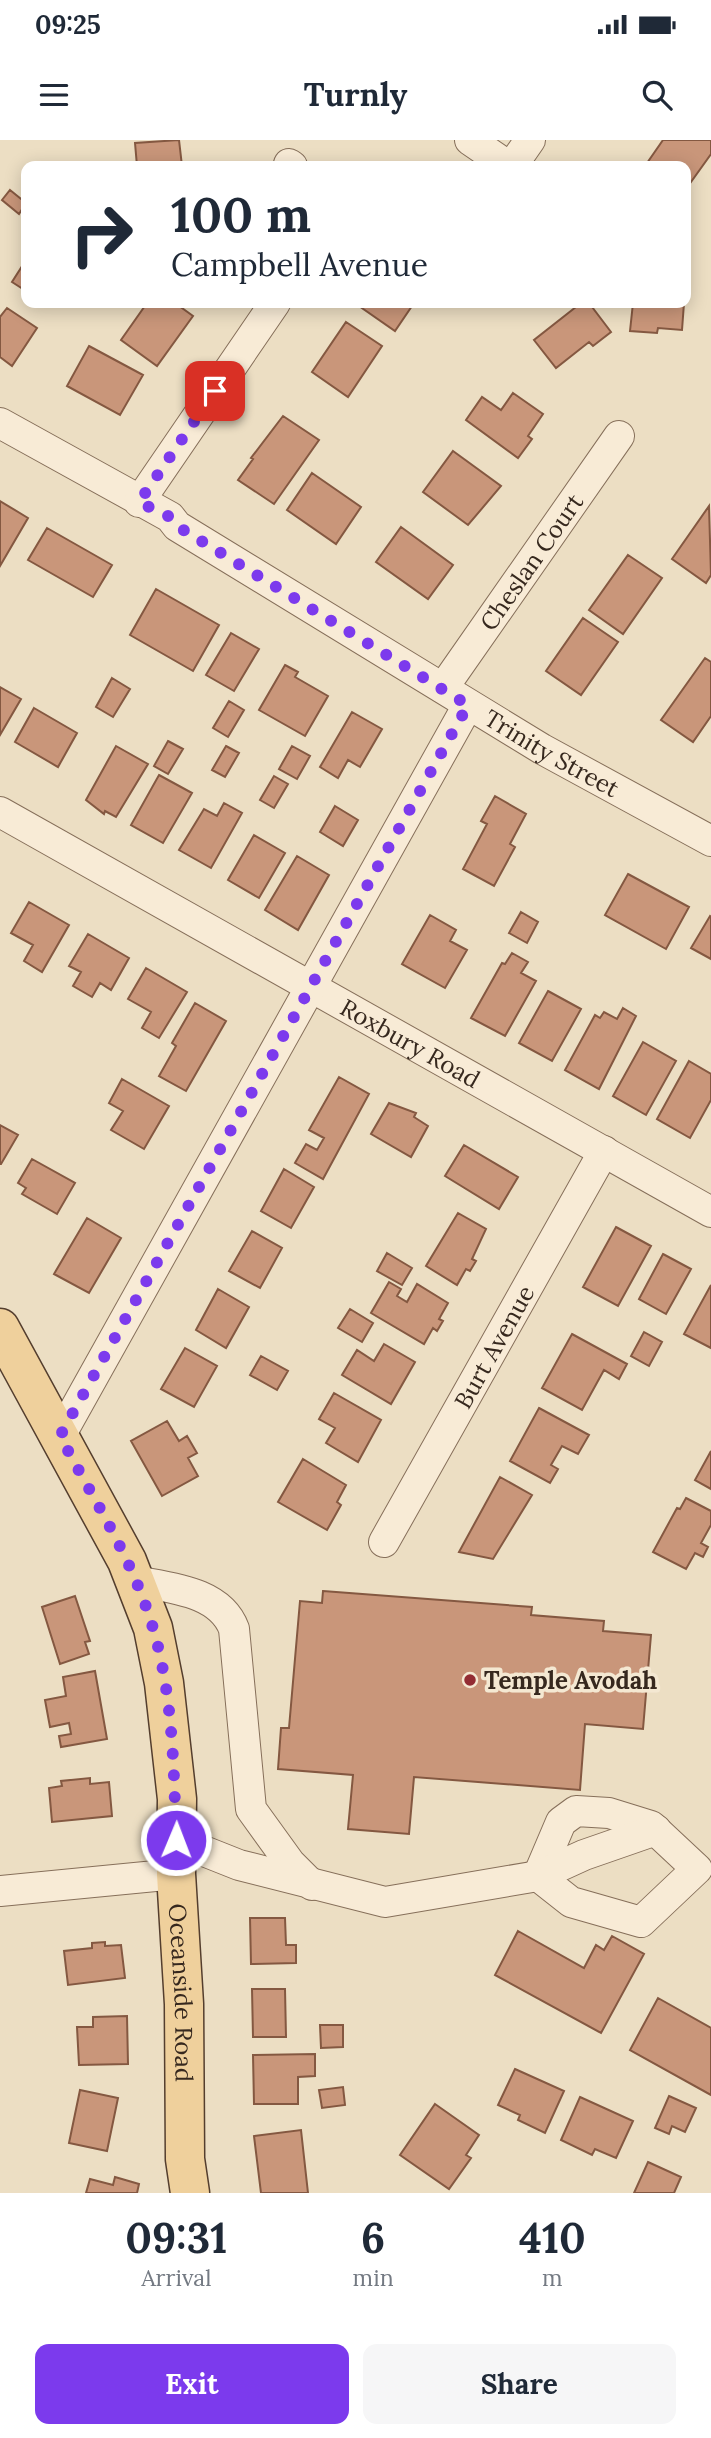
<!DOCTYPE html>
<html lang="en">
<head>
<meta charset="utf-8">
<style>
	:root { --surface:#fff; --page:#f6f6f7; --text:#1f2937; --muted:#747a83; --accent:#7c3aed }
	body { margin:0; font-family:Lora,serif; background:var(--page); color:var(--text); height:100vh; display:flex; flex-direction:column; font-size:26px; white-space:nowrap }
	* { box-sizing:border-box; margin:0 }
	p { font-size:23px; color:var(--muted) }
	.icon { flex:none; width:38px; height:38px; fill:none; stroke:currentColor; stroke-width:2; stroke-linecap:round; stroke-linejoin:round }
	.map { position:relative; height:2053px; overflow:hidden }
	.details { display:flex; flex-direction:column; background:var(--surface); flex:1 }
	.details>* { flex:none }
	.hud { position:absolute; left:21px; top:21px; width:670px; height:147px; border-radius:14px; box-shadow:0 4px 18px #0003; background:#fff; color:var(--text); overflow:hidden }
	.pin { position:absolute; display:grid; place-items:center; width:60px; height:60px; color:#fff; margin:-30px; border-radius:14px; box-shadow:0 4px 10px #0006 }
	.me { position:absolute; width:77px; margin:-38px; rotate:1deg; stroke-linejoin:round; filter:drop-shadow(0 0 5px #0008) }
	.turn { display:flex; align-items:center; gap:24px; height:147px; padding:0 35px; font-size:32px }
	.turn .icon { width:91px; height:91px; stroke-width:2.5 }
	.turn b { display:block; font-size:49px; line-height:60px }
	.eta { display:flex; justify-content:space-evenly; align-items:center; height:119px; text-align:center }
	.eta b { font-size:42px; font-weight:700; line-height:49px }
	.action { display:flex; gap:14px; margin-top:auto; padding:14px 35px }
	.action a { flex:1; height:80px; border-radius:14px; background:var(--accent); color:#fff; font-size:28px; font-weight:700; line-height:80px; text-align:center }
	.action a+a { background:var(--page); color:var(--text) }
	.status { display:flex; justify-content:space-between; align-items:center; height:49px; padding:0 35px; background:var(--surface); direction:ltr }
	.status svg { height:19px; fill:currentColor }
	header { display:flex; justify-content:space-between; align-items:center; height:91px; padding:0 35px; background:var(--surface); font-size:32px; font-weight:700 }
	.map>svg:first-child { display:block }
	.building { fill:#c9967a; stroke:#845841; stroke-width:2 }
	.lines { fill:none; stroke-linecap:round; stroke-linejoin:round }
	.minor-casing { stroke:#866f5a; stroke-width:32 }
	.major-casing { stroke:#543e2e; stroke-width:41 }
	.minor { stroke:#f8ebd6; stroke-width:30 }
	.major { stroke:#efd09c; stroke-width:38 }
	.route { stroke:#7c3aed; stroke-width:12; stroke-dasharray:0 21.6 }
	.poi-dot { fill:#932c33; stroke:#f4e8d2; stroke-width:2.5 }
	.labels { text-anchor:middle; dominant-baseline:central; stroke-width:7; stroke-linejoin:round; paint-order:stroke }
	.street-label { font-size:24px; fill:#36281e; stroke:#f4e8d2 }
	.poi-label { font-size:24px; font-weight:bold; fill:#36281e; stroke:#f4e8d2; text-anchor:start }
</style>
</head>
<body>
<div class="status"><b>09:25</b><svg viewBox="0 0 49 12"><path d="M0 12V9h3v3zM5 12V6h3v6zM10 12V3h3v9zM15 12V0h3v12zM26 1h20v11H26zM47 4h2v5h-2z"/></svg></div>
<header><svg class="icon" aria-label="menu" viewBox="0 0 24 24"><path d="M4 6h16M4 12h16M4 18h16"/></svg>Turnly<svg class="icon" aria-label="search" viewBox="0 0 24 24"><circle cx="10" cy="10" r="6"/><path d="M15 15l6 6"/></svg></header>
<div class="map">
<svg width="711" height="2053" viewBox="0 0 711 2053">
	<rect width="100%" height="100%" fill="#ecdec3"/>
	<path class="building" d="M179,0l3,26h-45l-2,-23z
		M663,0h48v14l-25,35v-23h-41z
		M10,50l16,13 -7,11 -17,-14z
		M26,120v31l-14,-9z
		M147,163h28l18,13 -36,50 -36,-26z
		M361,163h53l-19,28 -36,-25z
		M581,163h8l22,29 -18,14 -4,-4 -33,26 -22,-28z
		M633,163h51l-2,27 -24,-2 -1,5 -27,-2z
		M7,168l30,20 -25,38 -12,-9v-40z
		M346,182l36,24 -34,51 -36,-25z
		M89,206l54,29 -23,40 -53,-29z
		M513,253l30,21 -15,22 4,3 -14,19 -52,-38 16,-23 19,13z
		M283,276l36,24 -45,64 -36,-24 15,-21 -2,-1z
		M453,311l48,35 -33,39 -45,-33z
		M312,333l49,34 -25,37 -49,-34z
		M0,361l28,17 -28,48z
		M709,366l2,69 -5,8 -34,-24z
		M401,387l52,38 -25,34 -52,-37z
		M47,388l65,37 -19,32 -65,-37z
		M628,415l34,23 -39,56 -34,-24z
		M156,449l63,36 -26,46 -63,-36z
		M583,478l35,24 -37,53 -35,-24z
		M231,493l28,16 -25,42 -28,-16z
		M705,518l6,4v54l-18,26 -32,-22z
		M285,525l13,7 -3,5 33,19 -23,40 -46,-26z
		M112,538l18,11 -17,28 -17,-10z
		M0,547l21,12 -21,36z
		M229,561l15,9 -16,27 -15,-9z
		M34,568l43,25 -19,34 -43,-25z
		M352,572l30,17 -22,38 -12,-7 -10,18 -18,-11z
		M168,601l15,8 -15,25 -14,-8z
		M116,606l32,18 -32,53 -11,-6 -1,3 -18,-14z
		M226,606l13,7 -14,24 -13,-7z
		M292,606l18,10 -13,23 -18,-10z
		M159,635l33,18 -29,50 -32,-18z
		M274,636l14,8 -14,24 -14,-8z
		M495,656l31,18 -16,30 5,3 -21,39 -31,-17 24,-45 -6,-3z
		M224,663l18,10 -31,55 -32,-18 25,-41 13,7z
		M335,666l23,14 -15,26 -23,-14z
		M254,695l31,18 -26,45 -31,-18z
		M297,716l32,19 -31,55 -33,-20z
		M628,734l61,33 -23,42 -61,-34z
		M29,762l40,23 -27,47 -18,-11 9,-16 -22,-12z
		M521,772l17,10 -11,21 -18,-10z
		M430,775l26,15 -6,11 17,9 -22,38 -43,-24z
		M710,776l1,1v42l-20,-11z
		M88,794l41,24 -18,32 -11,-7 -8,14 -19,-11 8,-14 -12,-6z
		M512,813l16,9 -7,11 15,8 -31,55 -34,-18 31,-55 3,1z
		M146,828l41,24 -28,46 -17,-10 9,-16 -23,-13z
		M548,851l33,18 -29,52 -33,-18z
		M195,863l31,18 -40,70 -27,-15 17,-30 -4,-3z
		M623,868l13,8 -37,73 -34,-19 30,-55 5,3 4,-6 13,7z
		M643,902l33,19 -30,54 -33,-19z
		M689,921l22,13v26l-21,38 -33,-19z
		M339,937l30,17 -46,85 -28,-16 11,-19 11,6 7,-12 -15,-8z
		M122,939l47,27 -25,43 -33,-19 12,-19 -14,-8z
		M389,963l27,10 -2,4 14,9 -17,31 -40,-23z
		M0,985l18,10 -17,29h-1z
		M464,1005l54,32 -19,32 -54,-33z
		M32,1019l43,24 -18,31 -35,-20 4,-6 -8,-5z
		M284,1029l30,18 -23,41 -30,-17z
		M458,1073l28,16 -14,30 4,2 -6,10 -4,-2 -9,16 -31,-19z
		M87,1078l34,20 -32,55 -35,-19z
		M616,1087l35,19 -33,60 -35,-19z
		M252,1091l30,17 -22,40 -31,-17z
		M387,1113l25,15 -10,17 -25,-14z
		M663,1114l28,15 -25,45 -27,-15z
		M389,1142l12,7 -4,7 10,6 10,-18 31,19 -9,16 4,2 -6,10 -4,-3 -9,16 -53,-31z
		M711,1145v63l-27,-14z
		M218,1149l31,18 -23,41 -30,-18z
		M350,1169l23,14 -11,19 -24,-14z
		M644,1192l18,10 -13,24 -18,-10z
		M572,1194l55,30 -8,15 -15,-9 -22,40 -40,-22z
		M384,1204l31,18 -24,42 -49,-29 15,-25 17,11z
		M185,1208l32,18 -23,41 -33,-18z
		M261,1216l27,15 -11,19 -27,-15z
		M334,1253l47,27 -23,42 -32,-19 9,-15 -16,-9z
		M539,1268l50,27 -11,19 -16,-8 -11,19 7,4 -8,14 -40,-22z
		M167,1281l12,20 8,-5 10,17 -9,5 10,18 -36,20 -31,-55z
		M711,1311v38l-16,-9z
		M303,1319l43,26 -9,17 4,3 -14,25 -49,-28z
		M500,1337l32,18 -39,64 -34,-7z
		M686,1358l25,13v14l-10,18 7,4 -5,10 -8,-4 -9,16 -33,-17 24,-44 3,1z
		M323,1451l209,16 -1,8 73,6 -1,10 48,4 -8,94 -58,-5 -5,66 -166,-13 -5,57 -61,-5 5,-54 -75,-6 3,-41h8l11,-127 22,2z
		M75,1456l15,45 -5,1 4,12 -29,10 -18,-57z
		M95,1531l12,68 -46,8 -2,-11 12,-2 -2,-11 -19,4 -5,-27 21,-4 -3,-19z
		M90,1638v6l19,-2 3,34 -60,6 -3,-34 13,-2 -1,-5z
		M250,1778h35l1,27h10v18l-45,1z
		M518,1791l66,37 12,-23 8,5 8,-14 32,18 -43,79 -106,-58z
		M105,1802v4l16,-1 4,33 -57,7 -4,-34 28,-3v-5z
		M252,1849h33l1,48h-33z
		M658,1858l53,30v67l-81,-45z
		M127,1876l1,48 -49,1 -2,-38h16v-10z
		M320,1885h23v22l-22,1z
		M315,1914v22l-17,1v27h-44l-1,-49z
		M515,1929l49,22 -19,42 -27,-13 2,-5 -22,-10z
		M343,1947l2,18 -23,3 -3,-18z
		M80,1950l38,8 -11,53 -38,-8z
		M669,1956l27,12 -11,24 -13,-6 -3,8 -14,-6z
		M580,1957l53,24 -17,37 -21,-9 -3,6 -31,-15z
		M435,1964l44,31 -13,20 5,3 -22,31 -49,-34z
		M301,1990l7,63h-47l-7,-57z
		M648,2022l33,15 -7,16h-40z
		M115,2037l24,7 -2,9h-51l4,-14 23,6z"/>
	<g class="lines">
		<defs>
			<g id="minor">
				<path d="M470,0l38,26"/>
				<path d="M289,24l3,2"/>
				<path d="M512,26l18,-26"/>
				<path id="s1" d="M0,283l170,94 7,9 365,223 169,92"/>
				<path d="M139,362l136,-199"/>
				<path id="s2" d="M443,548l176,-252"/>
				<path id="s3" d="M0,672l711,400"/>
				<path d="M60,1296l408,-731"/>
				<path id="s4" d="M384,1402l220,-391"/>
				<path d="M135,1441c35,7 85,10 99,48l17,180 39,54 22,22"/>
				<path d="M576,1671l33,2 42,13 46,43 -56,53 -70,-20 -33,-26 23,-54z"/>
				<path d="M176,1700l63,25 146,37 153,-26 46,-21 72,-25"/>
				<path d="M0,1751l176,-17"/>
			</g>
			<g id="major">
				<path id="s5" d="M0,1188l127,233 26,67 11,55 13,116 -1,75 8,130 1,155 5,34"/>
			</g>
		</defs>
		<use href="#minor" class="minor-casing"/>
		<use href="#major" class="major-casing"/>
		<use href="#minor" class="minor"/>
		<use href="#major" class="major"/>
	</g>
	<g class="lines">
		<path class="route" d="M176,1700c-2,-70 -3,-144 -23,-212 -20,-68 -60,-130 -93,-192l408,-731 -291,-179 -7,-9 -31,-15 76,-111"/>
	</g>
	<circle class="poi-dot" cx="470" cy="1540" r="7"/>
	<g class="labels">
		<g class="street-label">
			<text stroke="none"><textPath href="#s2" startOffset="154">Cheslan Court</textPath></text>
			<text stroke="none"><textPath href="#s1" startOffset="644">Trinity Street</textPath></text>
			<text stroke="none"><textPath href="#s3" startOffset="471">Roxbury Road</textPath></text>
			<text stroke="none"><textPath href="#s4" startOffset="224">Burt Avenue</textPath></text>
			<text stroke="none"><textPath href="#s5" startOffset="704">Oceanside Road</textPath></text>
		</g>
		<g class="poi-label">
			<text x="484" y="1540">Temple Avodah</text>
		</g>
	</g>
</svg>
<div class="pin" style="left:215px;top:251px;background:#d93025"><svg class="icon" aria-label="arrive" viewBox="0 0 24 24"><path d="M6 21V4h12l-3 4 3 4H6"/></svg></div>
<svg class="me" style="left:176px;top:1700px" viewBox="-20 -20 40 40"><circle r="17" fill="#7c3aed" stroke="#fff" stroke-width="3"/><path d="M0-11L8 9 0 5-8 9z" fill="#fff"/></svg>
<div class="hud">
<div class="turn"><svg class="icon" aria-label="right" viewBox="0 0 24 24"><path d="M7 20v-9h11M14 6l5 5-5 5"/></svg><div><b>100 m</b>Campbell Avenue</div></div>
</div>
</div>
<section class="details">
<div class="eta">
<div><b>09:31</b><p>Arrival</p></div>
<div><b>6</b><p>min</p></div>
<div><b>410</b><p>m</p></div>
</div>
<div class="action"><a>Exit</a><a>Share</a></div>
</section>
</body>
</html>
